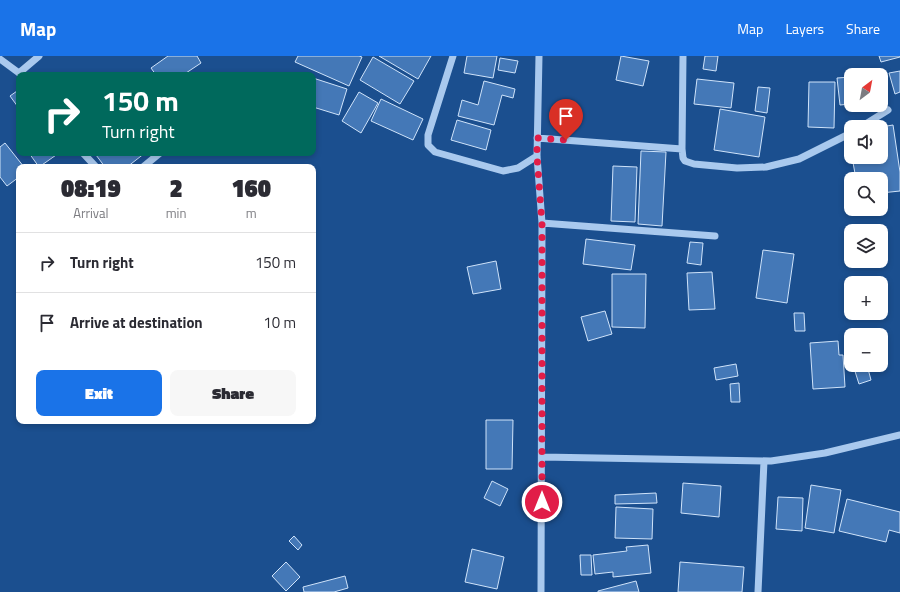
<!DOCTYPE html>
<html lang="en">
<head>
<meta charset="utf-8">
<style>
	:root { --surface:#fff; --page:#f7f7f7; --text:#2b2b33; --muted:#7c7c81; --line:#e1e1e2; --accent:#1a73e8 }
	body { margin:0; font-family:"Titillium Web",sans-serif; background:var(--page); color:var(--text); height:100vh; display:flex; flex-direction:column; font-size:15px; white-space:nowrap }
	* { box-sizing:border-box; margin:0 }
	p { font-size:13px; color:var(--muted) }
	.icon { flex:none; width:22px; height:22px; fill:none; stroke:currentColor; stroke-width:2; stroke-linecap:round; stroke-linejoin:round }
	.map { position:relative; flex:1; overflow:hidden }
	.side { position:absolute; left:16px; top:108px; width:300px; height:260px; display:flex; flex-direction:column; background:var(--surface); border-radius:8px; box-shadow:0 2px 6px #0003 }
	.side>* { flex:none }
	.guide { position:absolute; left:16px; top:16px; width:300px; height:84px; border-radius:8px; box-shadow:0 2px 6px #0003; background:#00695c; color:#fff; overflow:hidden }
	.needle { width:26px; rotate:32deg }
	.tools { position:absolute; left:844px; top:12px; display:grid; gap:8px }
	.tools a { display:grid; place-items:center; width:44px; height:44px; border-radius:8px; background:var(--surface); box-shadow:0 2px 6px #0003; font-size:20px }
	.pin { position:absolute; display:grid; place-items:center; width:34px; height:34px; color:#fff; margin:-41px -17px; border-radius:50% 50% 50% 0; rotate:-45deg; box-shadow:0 0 4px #0007 }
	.pin .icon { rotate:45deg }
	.me { position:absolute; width:44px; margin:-22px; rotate:0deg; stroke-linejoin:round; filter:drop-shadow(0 0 3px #0008) }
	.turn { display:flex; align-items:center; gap:14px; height:84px; padding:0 20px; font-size:18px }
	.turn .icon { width:52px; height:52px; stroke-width:2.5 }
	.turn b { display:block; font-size:28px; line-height:34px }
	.eta { display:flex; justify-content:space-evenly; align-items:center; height:68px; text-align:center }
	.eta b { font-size:24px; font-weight:800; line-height:28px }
	.button { display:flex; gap:8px; margin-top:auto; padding:8px 20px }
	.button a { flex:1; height:46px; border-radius:8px; background:var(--accent); color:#fff; font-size:16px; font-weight:800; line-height:46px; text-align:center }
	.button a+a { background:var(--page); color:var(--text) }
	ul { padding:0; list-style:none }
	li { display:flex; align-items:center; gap:12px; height:60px; padding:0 20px; border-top:1px solid var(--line) }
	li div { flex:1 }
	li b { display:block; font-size:15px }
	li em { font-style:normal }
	header { display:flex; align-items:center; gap:24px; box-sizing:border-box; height:56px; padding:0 20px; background:var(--accent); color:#fff }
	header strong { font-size:19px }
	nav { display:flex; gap:22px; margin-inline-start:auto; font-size:14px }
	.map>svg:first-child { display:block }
	.building { fill:#4478b7; stroke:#cfe3fa }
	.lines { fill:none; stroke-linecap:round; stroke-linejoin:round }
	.minor { stroke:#a9c9ee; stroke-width:7 }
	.route { stroke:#e11d48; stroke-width:7; stroke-dasharray:0 12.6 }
</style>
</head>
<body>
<header>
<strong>Map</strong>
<nav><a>Map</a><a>Layers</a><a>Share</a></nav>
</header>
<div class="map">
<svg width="900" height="536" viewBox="0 0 900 536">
	<rect width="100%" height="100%" fill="#1b4f8f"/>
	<path class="building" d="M168,0h29l4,7 -18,12h-27l-5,-7z
		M298,0h61l3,1 -13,29 -54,-24z
		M379,0h52l-13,23z
		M467,0h30l-4,22 -29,-5z
		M621,0l28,5 -6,25 -27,-6z
		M705,0h13l-2,15 -13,-2z
		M879,0h21v1l-19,5z
		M373,1l41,24 -14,23 -40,-24z
		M500,2l18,3 -3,12 -17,-3z
		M900,15v21l-5,2 -6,-21z
		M851,21v27l-11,1 -3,-27z
		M313,22l34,11 -8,26 -26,-8z
		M697,23l37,4 -3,25 -37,-4z
		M484,25l31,8 -2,9 -11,-3 -8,30 -36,-9 4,-16 16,5z
		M809,26h26l-1,46 -26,-1z
		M758,31l12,1 -3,25 -12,-2z
		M17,35l2,2 -1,14 -8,-11z
		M359,36l19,11 -17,30 -19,-12z
		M381,43l42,20 -10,21 -42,-19z
		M720,53l45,8 -6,40 -45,-7z
		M457,64l34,10 -5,20 -35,-10z
		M893,69l7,47v19l-19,2v-14h-25l-4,-22h29v-9h3l-3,-21z
		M5,87l19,24h-5v10l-12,9 -7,-9v-30z
		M641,95l25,1 -4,74 -24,-2z
		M29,97h30l-20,14z
		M98,97h47l-18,14h-22l-9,-12z
		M613,110l24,1 -2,55 -24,-1z
		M586,183l49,6 -4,25 -48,-6z
		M690,186l13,1 -2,22 -14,-2z
		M763,194l31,4 -7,49 -31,-5z
		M496,205l5,28 -28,5 -6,-27z
		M712,216l3,37 -26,1 -2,-37z
		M612,218h34l-1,54 -33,-1z
		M605,255l7,23 -24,7 -7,-24z
		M794,257h10l1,18h-10z
		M838,285l1,14h4l2,32 -32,2 -3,-46z
		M736,308l2,12 -22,4 -2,-12z
		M853,309h14l4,15 -12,4z
		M739,327l1,19h-9l-1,-18z
		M486,364h27l-1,49h-26z
		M492,425l16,8 -8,17 -16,-8z
		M683,427l38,3 -2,31 -38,-4z
		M811,429l30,5 -7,43 -29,-5z
		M656,437l1,10 -42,1v-9z
		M778,441l25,1 -1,33 -26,-2z
		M847,443l53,13v21l-11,-3 -3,12 -47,-11z
		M616,451l37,2 -1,30 -37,-1z
		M294,480l8,9 -4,5 -9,-9z
		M648,489l3,28 -38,4v-5l-18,2 -2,-19 34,-4 -1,-4z
		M472,493l32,8 -7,32 -32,-7z
		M580,499h11l1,20h-11z
		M286,506l14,15 -14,14 -14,-15z
		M680,506l64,5 -2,25h-64z
		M345,520l3,12 -14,4h-30l-1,-5z
		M636,525l3,11h-41v-1z"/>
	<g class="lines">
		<path class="minor" d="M453,0l-25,79v10l7,7 68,19 15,-3 19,-12
			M539,0l-2,100 5,67 -1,369
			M0,3l19,14
			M21,19l-2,-2 20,-17
			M861,71l27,-17
			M537,82l145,11 1,9 2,3 9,3 43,4 29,-1 33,-8 52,-26
			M682,93l1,-93
			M83,97l13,14
			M143,111l17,-14
			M542,167l173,13
			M542,401l229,4 54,-8 75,-18
			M758,536l6,-131"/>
	</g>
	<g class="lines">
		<path class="route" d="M542,446v-279l-5,-67v-18l29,2"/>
	</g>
</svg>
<div class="tools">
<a><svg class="needle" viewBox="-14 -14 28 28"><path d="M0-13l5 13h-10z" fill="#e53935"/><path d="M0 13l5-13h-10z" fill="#7c7c81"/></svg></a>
<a><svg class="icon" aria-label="sound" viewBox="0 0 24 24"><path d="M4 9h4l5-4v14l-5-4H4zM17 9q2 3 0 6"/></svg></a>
<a><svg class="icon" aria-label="search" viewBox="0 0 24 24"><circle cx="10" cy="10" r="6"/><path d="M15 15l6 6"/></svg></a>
<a><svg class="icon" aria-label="layers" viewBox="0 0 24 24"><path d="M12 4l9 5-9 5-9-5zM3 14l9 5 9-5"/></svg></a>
<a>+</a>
<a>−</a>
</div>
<div class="pin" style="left:566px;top:84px;background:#d93025"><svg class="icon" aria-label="arrive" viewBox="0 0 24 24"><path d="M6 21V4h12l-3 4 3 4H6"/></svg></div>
<svg class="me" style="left:542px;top:446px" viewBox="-20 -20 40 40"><circle r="17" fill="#e11d48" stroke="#fff" stroke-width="3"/><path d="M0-11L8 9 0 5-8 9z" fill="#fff"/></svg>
<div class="guide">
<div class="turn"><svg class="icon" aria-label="right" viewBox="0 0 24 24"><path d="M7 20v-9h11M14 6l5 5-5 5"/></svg><div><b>150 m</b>Turn right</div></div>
</div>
<section class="side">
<div class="eta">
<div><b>08:19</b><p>Arrival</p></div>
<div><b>2</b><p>min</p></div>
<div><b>160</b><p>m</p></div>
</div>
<ul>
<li><svg class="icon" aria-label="right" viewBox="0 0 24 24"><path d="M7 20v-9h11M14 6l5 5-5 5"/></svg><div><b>Turn right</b></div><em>150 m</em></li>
<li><svg class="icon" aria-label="arrive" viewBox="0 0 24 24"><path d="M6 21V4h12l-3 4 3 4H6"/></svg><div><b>Arrive at destination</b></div><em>10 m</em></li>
</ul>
<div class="button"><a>Exit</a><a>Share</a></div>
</section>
</div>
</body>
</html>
